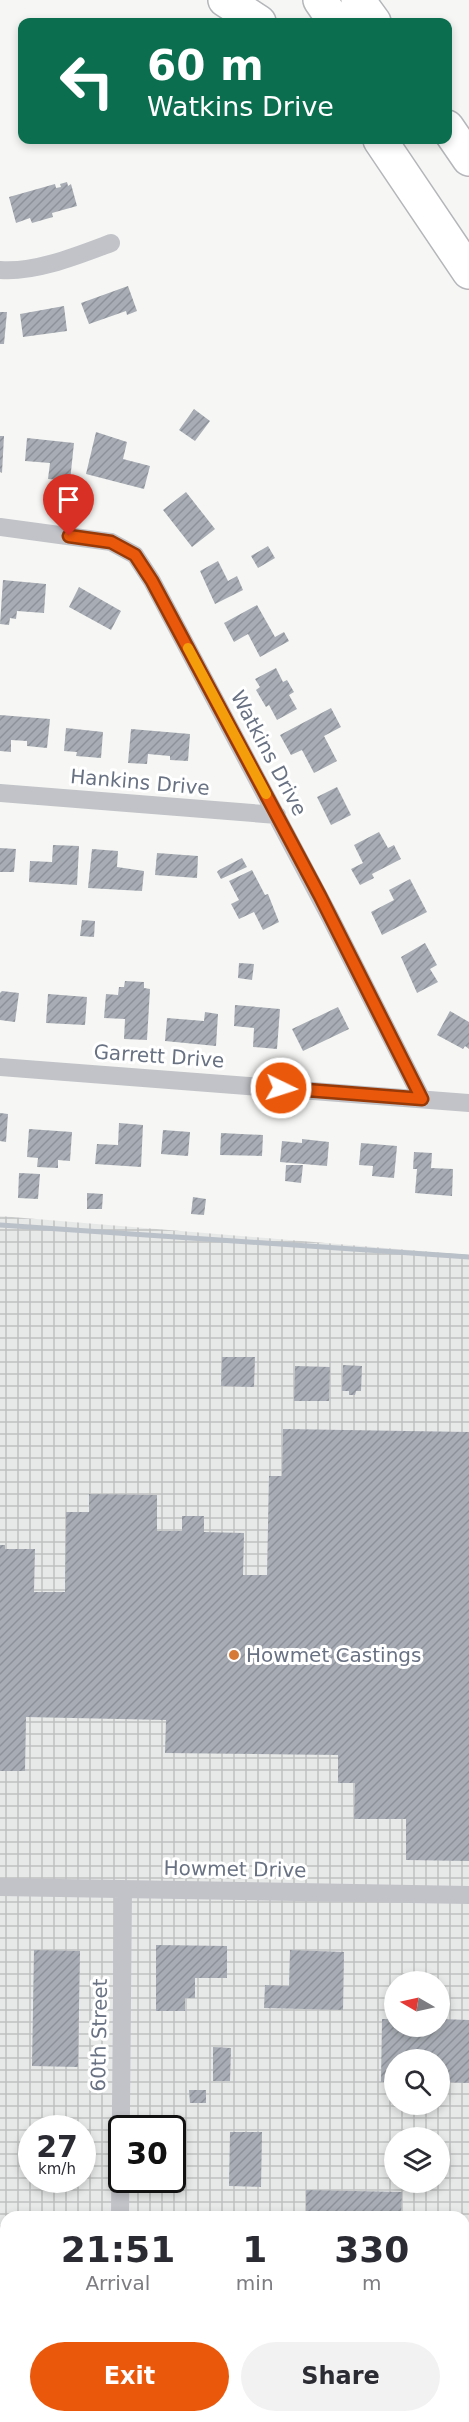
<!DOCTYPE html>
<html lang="en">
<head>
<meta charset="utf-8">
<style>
	:root { --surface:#fff; --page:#f2f2f3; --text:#2b2b33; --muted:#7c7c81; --accent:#ea580c }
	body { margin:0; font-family:"DejaVu Sans",sans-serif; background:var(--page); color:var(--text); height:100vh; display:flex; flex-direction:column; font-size:22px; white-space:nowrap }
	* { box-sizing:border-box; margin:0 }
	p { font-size:20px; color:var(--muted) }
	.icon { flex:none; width:33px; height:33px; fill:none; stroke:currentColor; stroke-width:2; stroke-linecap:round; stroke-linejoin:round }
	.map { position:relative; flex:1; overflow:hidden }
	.side { position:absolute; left:0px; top:2211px; width:470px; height:212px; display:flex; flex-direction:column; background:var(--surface); border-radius:18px 18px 0 0; box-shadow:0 3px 9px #0003 }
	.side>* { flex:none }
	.top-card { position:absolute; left:18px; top:18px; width:434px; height:126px; border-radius:12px; box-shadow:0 3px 9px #0003; background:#0b6e4f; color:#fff; overflow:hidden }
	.needle { width:39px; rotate:279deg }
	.buttons { position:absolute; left:384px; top:1971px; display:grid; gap:12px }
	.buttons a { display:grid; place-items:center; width:66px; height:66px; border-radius:50%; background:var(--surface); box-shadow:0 3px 9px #0003; font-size:30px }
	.speed { position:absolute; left:18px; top:2115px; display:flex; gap:12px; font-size:30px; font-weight:700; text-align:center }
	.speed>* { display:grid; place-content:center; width:78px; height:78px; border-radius:50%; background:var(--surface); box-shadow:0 3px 9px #0003; line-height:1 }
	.speed small { font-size:15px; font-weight:400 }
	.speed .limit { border:3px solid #111; border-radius:9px; background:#fff; color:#111 }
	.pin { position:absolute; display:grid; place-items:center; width:51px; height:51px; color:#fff; margin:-62px -26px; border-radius:50% 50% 50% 0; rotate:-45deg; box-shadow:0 0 6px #0007 }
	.pin .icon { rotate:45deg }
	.me { position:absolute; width:66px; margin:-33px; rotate:94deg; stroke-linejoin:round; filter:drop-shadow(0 0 4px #0008) }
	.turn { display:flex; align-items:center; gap:21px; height:126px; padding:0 30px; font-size:27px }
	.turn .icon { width:78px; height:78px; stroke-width:2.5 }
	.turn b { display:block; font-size:42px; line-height:51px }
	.eta { display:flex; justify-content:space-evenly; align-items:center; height:102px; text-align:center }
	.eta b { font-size:36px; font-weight:700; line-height:42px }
	.primary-button { display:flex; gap:12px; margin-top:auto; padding:12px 30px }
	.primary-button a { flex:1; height:69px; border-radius:36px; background:var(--accent); color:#fff; font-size:24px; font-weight:700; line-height:69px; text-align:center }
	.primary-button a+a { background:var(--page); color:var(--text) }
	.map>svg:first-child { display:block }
	.industrial { fill:url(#industrial-grid); fill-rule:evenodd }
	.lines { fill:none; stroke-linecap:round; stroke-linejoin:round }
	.stream { stroke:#bac1c8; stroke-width:5 }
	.building { fill:url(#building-hatch) }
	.motorway-casing { stroke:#b4b6ba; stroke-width:36 }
	.minor { stroke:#c1c3c8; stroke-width:18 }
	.motorway { stroke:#fff; stroke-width:33 }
	.route-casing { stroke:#983908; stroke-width:15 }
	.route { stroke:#ea580c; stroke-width:10 }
	.slow { stroke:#f59e0b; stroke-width:10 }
	.poi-dot { fill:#d57b37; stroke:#fff; stroke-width:2 }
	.labels { text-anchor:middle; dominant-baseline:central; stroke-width:6; stroke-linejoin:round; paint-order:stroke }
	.street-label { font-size:20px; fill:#697283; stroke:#fff }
	.poi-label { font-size:20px; fill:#697283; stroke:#fff; text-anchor:start }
</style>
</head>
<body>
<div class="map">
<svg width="469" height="2422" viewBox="0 0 469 2422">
	<defs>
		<pattern id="industrial-grid" width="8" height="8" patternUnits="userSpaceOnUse" patternTransform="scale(1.5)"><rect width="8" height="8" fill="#e7e8e8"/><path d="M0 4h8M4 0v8" fill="none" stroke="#bfc0c1"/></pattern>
		<pattern id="building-hatch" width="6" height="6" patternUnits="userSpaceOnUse" patternTransform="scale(1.5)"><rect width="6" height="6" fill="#a8adb5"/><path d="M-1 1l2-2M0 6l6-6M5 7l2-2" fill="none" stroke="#8d9199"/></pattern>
	</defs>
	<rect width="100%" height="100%" fill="#f6f7f4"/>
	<path class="industrial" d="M0,1216l469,39v1167h-469zM394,1982h46v44h-46zM394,2060h46v44h-46zM32,2128h50v52h-50zM122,2128h50v52h-50zM394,2138h46v44h-46zM6,2217h458v199h-458z"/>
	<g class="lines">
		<path class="stream" d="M0,1225l469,32"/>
	</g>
	<path class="building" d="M67,182l1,4 3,-2 6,22 -25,7 1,4 -21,6 -2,-5 -14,5 -7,-26 46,-13 1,4 5,-1 -1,-3z
		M128,286l9,25 -10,4 -1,-4 -37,13 -8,-21z
		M64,306l3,25 -44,6 -3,-23z
		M0,312h7l-3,32h-4z
		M194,409l16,12 -15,20 -16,-11z
		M96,432l31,10 -4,17 27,7 -6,23 -58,-15z
		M0,436h4l-2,37 -2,-1z
		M27,438l47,5 -4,38 -22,-2 2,-16 -25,-2z
		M186,492l29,37 -23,18 -29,-37z
		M268,546l7,12 -17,10 -7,-12z
		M218,561l10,20 9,-5 6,14 -28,14 -15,-33z
		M3,580l43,4 -2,29 -27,-2 -1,8 -6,-1 -1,7 -9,-1z
		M79,587l42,24 -10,19 -42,-23z
		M257,605l18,32 9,-5 5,9 -29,16 -12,-23 -14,8 -10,-19z
		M276,668l7,14 4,-2 7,12 -5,3 8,14 -20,11 -8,-15 -3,2 -10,-17 4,-3 -5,-8z
		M331,708l10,19 -17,9 13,25 -23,12 -12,-23 -11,5 -11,-20z
		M0,715l50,4 -3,29 -20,-2v-5l-16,-1v12l-11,-1z
		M66,728l37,4 -2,26 -25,-2 1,-4 -13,-1z
		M131,729l59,5 -2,27 -18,-1v-4l-22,-2 -1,10 -19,-1z
		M337,787l14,28 -20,10 -14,-28z
		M379,832l9,16 6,-3 7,14 -29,15 2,4 -14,7 -9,-16 12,-6 -9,-18z
		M53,845l26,1 -2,39 -48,-3 1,-21 22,1z
		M0,848l16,1 -2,23h-14z
		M92,849l26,2 -1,16 27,4 -2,20 -54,-3z
		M157,853l41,3 -1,22 -42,-3z
		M242,858l5,9 -26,12 -4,-7 2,-2z
		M252,870l13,25 3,-1 11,28 -16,8 -9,-18 -15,7 -8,-15 8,-4 -10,-19z
		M410,879l17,33 -45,23 -11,-23 23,-12 -5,-10z
		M82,920l13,1 -1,16 -14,-1z
		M425,943l12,22 -7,4 8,13 -21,11 -16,-36z
		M239,963l15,1 -2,16 -14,-2z
		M125,981l19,1v6l6,1 -3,51 -23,-1 1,-20 -21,-1 2,-24 12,1 1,-8h5z
		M2,991l17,2 -4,29 -15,-2v-27z
		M48,994l39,3 -2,28 -39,-2z
		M235,1005l45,4 -3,40 -24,-2 1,-19 -20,-2z
		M338,1007l11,22 -46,22 -11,-22z
		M450,1011l19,11v27l-4,-3 -2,3 -26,-14z
		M205,1012l13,2 -2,32 -51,-5 2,-23 37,3z
		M0,1113l8,1 -2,28 -6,-1z
		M119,1123l24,2 -2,42 -46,-3 2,-20 21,1z
		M29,1129l43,3 -2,29 -12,-1v8l-21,-1 1,-9 -11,-1z
		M163,1130l27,2 -2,24 -27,-2z
		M221,1133l42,2 -1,21 -42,-1z
		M302,1139l27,3 -2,24 -47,-4 2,-21 20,2z
		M361,1143l36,3 -3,32 -22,-2 1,-10 -14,-1z
		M414,1152l18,1 -1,15 22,1 -1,27 -37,-3 2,-24h-4z
		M286,1165h17l-2,18 -16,-2z
		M19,1173l21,1 -2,25 -20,-1z
		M87,1193l16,1 -1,15h-15z
		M193,1197l13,2 -2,16 -13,-1z
		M222,1357h33l-1,30 -33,-1z
		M343,1365l19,1 -1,25h-5l-1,4h-6v-4h-7z
		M295,1366l35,1 -1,34h-35z
		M283,1429l186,3v429l-63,-1v-41h-52l1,-36h-17v-28l-173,-2 1,-33 -140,-3 -1,54h-25v-226h5v4h30l-1,43h31l1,-80h23v-18l68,1v36h25v-15h22v16l40,1 -1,42h24l2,-99h13z
		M156,1945l71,1v32h-32v20h-10v13h-29z
		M34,1950l46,1 -2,116 -46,-1z
		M290,1950l54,2 -1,58 -79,-2 1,-23 24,1z
		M382,2019h12v7h46v-7l29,1v63l-29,-1v-22h-46v22h-13z
		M213,2047l18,1 -1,33h-17z
		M189,2090h17v13h-16z
		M230,2132h32l-1,55 -32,-1z
		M306,2190l96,2 -1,25h-95z
		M174,2416h48v6h-48z
		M252,2416h34v6h-33z
		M330,2416h33v6h-33z
		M407,2416h39v6h-39z"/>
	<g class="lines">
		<defs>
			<path id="motorway" d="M225,0l34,22
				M320,0l15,22
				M358,0l16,22
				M447,127l22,32
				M380,140l89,132"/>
		</defs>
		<use href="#motorway" class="motorway-casing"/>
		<path class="minor" d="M0,270c35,3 79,-15 111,-27
			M0,527l111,15 24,13 17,26 178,336 92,182
			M0,793l277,22
			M0,1067l469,36
			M0,1887l469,8
			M120,2217l3,-328
			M464,2343h5
			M118,2422v-6"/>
		<use href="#motorway" class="motorway"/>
	</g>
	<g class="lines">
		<defs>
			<path id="route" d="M69,536l42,6 24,13 17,26 168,315 102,203 -141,-11"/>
		</defs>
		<use href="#route" class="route-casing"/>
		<use href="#route" class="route"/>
		<path class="slow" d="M188,648l78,146"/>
	</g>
	<circle class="poi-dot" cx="234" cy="1655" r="6"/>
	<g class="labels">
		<g class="street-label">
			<text transform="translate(269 753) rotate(62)">Watkins Drive</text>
			<text transform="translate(140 782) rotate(5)">Hankins Drive</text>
			<text transform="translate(159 1056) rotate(4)">Garrett Drive</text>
			<text transform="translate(235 1869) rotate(1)">Howmet Drive</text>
			<text transform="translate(99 2035) rotate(-89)">60th Street</text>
		</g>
		<g class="poi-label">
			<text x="246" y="1655">Howmet Castings</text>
		</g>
	</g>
</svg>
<div class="buttons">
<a><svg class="needle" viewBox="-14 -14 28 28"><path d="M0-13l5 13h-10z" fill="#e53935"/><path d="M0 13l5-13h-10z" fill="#7c7c81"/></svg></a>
<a><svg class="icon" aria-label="search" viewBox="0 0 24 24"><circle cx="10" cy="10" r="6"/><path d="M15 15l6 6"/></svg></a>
<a><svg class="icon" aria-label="layers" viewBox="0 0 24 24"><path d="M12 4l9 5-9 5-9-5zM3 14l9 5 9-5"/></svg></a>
</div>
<div class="speed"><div>27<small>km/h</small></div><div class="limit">30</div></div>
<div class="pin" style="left:69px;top:536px;background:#d93025"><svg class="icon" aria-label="arrive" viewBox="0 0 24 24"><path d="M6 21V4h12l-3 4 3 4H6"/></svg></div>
<svg class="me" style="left:281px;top:1088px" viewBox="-20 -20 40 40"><circle r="17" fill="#ea580c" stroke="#fff" stroke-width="3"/><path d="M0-11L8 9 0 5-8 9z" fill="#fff"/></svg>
<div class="top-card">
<div class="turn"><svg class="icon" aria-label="left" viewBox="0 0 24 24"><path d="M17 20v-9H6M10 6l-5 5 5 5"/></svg><div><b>60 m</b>Watkins Drive</div></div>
</div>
<section class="side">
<div class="eta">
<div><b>21:51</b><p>Arrival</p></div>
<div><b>1</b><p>min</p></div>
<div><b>330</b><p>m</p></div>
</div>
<div class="primary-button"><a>Exit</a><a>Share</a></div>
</section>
</div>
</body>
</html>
